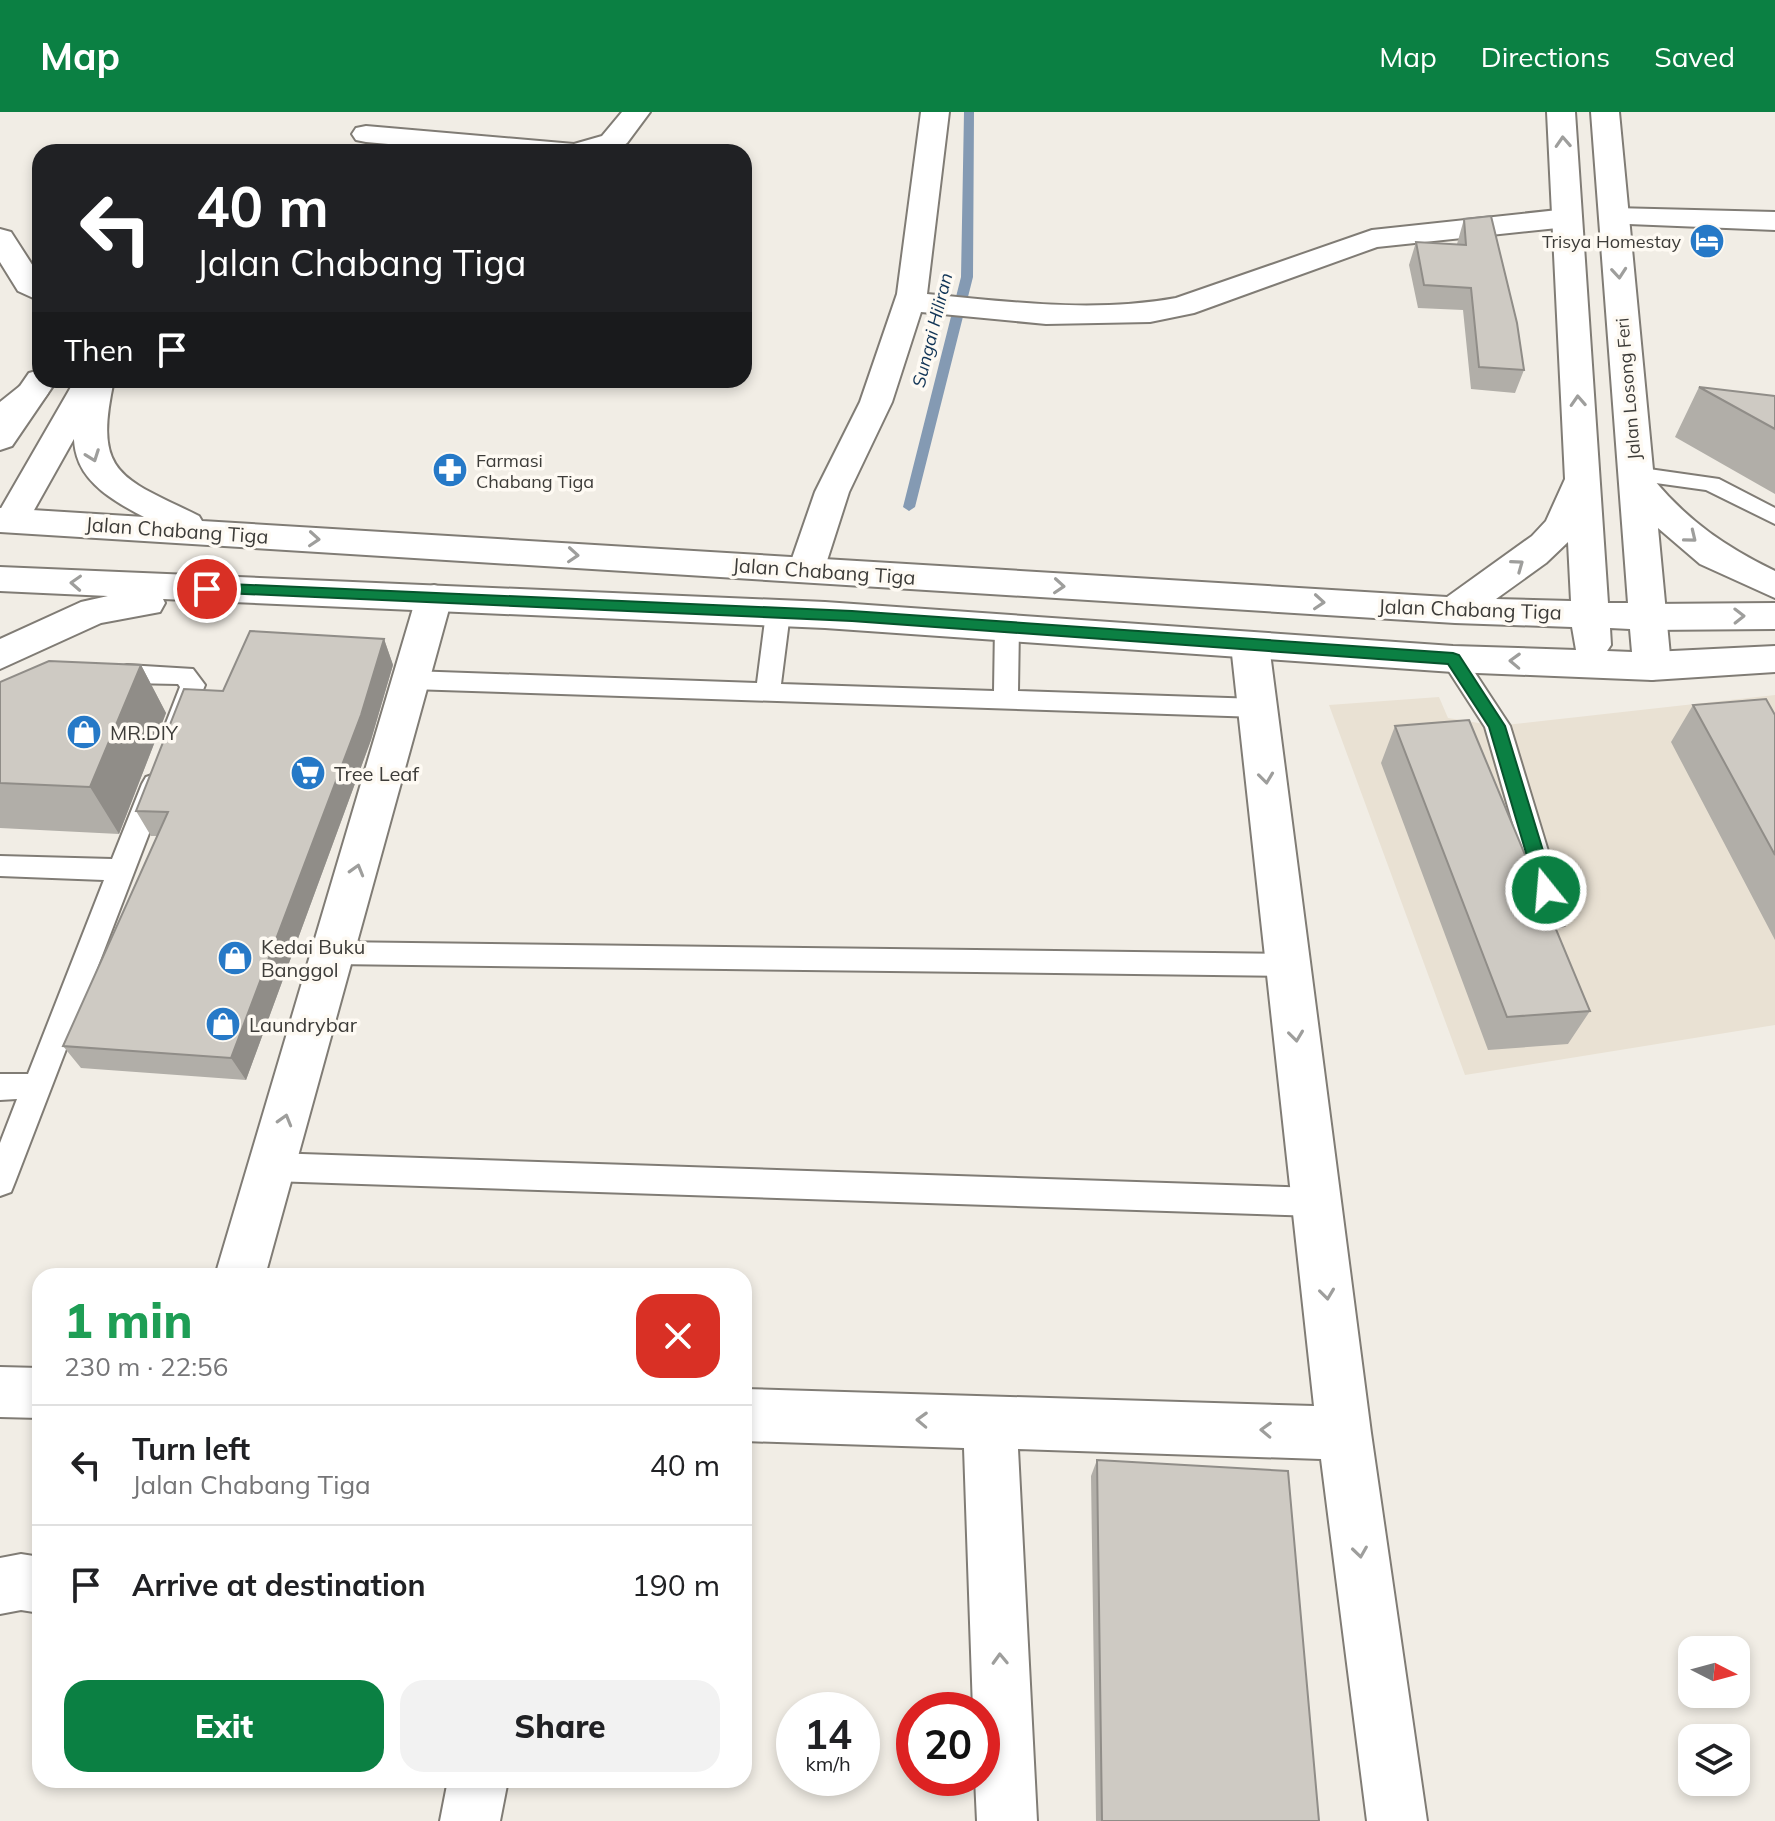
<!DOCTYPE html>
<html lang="en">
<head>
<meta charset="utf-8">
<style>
	:root { --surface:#fff; --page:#f2f2f2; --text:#202124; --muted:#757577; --line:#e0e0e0; --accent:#0b8043 }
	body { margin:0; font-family:Mulish,sans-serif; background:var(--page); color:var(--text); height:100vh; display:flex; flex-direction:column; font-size:30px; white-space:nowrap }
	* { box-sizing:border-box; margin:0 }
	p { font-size:26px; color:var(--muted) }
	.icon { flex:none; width:44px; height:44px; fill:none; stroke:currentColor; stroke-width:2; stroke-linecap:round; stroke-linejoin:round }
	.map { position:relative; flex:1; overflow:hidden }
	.side { position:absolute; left:32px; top:1156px; width:720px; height:520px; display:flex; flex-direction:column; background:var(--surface); border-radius:24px; box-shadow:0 4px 12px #0003 }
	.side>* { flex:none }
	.top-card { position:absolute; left:32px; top:32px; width:720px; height:244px; border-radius:24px; box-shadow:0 4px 12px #0003; background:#202124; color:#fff; overflow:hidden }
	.needle { width:52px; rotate:96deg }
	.tools { position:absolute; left:1678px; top:1524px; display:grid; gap:16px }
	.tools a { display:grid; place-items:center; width:72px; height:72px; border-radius:16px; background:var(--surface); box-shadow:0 4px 12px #0003; font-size:40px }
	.speed { position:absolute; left:776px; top:1580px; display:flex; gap:16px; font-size:40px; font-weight:700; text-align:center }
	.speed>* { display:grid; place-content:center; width:104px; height:104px; border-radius:50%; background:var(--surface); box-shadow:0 4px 12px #0003; line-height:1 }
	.speed small { font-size:20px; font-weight:400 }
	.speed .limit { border:12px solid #d22; background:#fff; color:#111 }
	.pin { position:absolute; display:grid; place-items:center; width:68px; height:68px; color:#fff; margin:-34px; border:4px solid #fff; border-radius:50%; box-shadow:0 2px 8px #0007 }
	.me { position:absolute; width:88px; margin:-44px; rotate:343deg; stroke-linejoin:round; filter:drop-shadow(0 0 6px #0008) }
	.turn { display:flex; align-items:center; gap:28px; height:168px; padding:0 32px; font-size:36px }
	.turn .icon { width:104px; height:104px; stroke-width:2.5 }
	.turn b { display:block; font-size:56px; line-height:68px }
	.then { display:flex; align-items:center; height:76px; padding:0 32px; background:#0003; gap:16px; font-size:30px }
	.round { display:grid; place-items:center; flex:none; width:84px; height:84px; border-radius:24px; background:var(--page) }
	.head { display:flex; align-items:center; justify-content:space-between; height:136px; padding:0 32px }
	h1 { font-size:48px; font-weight:800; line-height:60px; color:#1e9e55 }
	.primary-button { display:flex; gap:16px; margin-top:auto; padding:16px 32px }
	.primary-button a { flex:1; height:92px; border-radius:24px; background:var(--accent); color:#fff; font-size:32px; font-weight:800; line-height:92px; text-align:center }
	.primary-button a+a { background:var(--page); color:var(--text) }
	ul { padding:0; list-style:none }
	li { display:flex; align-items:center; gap:24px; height:120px; padding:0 32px; border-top:2px solid var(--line) }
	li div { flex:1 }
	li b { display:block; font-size:30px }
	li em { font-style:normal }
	header { display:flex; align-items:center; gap:48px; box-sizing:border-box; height:112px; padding:0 40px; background:var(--accent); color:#fff }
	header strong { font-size:38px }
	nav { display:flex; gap:44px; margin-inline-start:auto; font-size:28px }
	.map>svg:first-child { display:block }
	.built { fill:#e9e1d3 }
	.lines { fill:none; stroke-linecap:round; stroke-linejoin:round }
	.stream { fill:#849ab3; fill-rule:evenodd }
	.service-casing { stroke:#807c75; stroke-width:4 }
	.minor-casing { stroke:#807c75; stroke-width:4 }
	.tertiary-casing { stroke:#807c75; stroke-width:4 }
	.secondary-casing { stroke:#807c75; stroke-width:4 }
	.service { fill:#fff; fill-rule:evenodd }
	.minor { fill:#fff; fill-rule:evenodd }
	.tertiary { fill:#fff; fill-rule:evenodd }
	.secondary { fill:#fff; fill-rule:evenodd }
	.wall { fill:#b1aea8 }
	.shaded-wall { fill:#908d88 }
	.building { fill:#cecac3; stroke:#908d88; stroke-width:2 }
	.oneway { stroke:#9e9e9c }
	.route { fill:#0b8043; stroke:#07532c; stroke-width:2 }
	.labels { text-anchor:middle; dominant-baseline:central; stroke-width:7; stroke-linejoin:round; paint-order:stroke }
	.far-poi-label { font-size:18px; fill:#3d3c39; stroke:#fefaf3; text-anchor:end }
	.far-water-label { font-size:18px; font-style:italic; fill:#103456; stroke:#fefaf3 }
	.far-street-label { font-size:18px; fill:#3d3c39; stroke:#fefaf3 }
	.street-label { font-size:20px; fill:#3d3c39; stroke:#fefaf3 }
	.poi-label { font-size:20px; fill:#3d3c39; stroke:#fefaf3; text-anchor:start }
</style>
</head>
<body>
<header>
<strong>Map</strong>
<nav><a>Map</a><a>Directions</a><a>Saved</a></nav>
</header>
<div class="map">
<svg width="1775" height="1709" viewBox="0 0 1775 1709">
	<rect width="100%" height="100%" fill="#f1ede5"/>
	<path class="built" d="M1775,583v330l-310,50 -136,-370 110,-8 9,21 49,8z"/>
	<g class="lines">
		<path class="stream" d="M964,0h10l-1,165 -58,230 -6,4 -6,-4 58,-230z"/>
		<defs>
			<path id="service" d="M1635,355l84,12 56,29v16l-69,-34 -79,-11 -3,-5 3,-5z
				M778,493l8,2 4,6 -9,71 213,7 1,-66 4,-6 8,-2 8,2 4,6 -1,66 240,8 9,3 3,6 -3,6 -9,3 -847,-28 -9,-3 -3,-6 3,-6 9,-3 346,12 9,-70 4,-6z
				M1453,538l9,3 48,73 58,191 -4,8 -10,3 -10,-3 -4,-8 -55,-190 -44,-68 3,-6z
				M127,553l66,4 12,16 -18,44 -9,3 -9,-3 -3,-6 14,-36 -2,-3 -50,-1 -19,6 -9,-3 -3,-6 3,-6z
				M155,662l9,3 4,7 -153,398 -4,10 -11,4v-53l17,-44 -17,1v-26h28l76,-194 -104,-4v-20l112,3 30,-75 4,-7z
				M333,830l955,12 10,3 4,8 -4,8 -10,3 -955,-12 -10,-3 -4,-8 4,-8z
				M272,1041l1044,35 11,4 4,10 -4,10 -11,4 -1044,-35 -11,-4 -4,-10 4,-10z"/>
			<path id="minor" d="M622,0h28l-23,31 -14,9h-136l-111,-10 -10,-2 -4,-6 4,-6 10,-2 208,18 28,-8z
				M921,0h28l-22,182c84,8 166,19 249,4l196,-68 195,-21 10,3 5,6 -5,6 -10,3 -190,20 -183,66 -44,9 -104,2 -125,-12 -29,90 -43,90 -25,78 -5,9 -13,3 -13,-3 -5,-9 27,-78 45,-90 37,-108z
				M1614,96l161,4v18l-171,-7 -5,-6 5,-6z
				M0,117l11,3 29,45v24l-22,-10 -18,-29z
				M40,258v10h17l-45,66 -12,4v-35l29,-42z
				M75,268h32l-83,148 -12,4 -12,-4v-18z
				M434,473l13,4 5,9 -187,678h-50l201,-678 5,-9z
				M1250,520l13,4 6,9 102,788 56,388h-60l-46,-362 -303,-10 19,372h-60l-2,-43h7v-68h-9l-9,-262 -220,-7v-52l570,17 -83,-761 6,-9z
				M0,1255l40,1v50l-40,-1z
				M21,1442l19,3v56l-19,-3 -21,4v-56z
				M448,1668h60l-8,41h-60z"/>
			<path id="tertiary" d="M1775,491v26l-128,1 -13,-4 -6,-9 6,-9 13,-4z
				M1775,534v26l-123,8 -13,-4 -6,-10 6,-10 13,-4z"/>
			<path id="secondary" d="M1547,0h28l33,491h20l-37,-491h28l35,368c35,42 72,67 121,91v27l-75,-34 -42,-36 13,138 -6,10 -13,4 -199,-8 -628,-44 -662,-29 2,4 -5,9 -59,11 -101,46v-30l81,-37 27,-6 -108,-5v-24l825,35 628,44 123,4 -4,-23 -117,-4 -1455,-91v-24l144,9c-70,-36 -81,-61 -62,-137h32c-21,95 6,97 85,136l3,5 1245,76 85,-61 14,-15 19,-42zM1568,430l3,59 -75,-2 50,-36zM1610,516l20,1 2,23 -25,-1 4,-6z
				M32,271l12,3 4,7c-10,15 -30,31 -48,35v-26l20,-16z"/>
		</defs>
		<use href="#service" class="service-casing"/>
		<use href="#minor" class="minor-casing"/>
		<use href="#tertiary" class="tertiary-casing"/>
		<use href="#secondary" class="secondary-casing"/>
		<use href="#service" class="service"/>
		<use href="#minor" class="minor"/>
		<use href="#tertiary" class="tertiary"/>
		<use href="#secondary" class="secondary"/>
	</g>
	<path class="wall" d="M1464,107l60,151 -9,23 -44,-4 -8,-79 -45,-2 -9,-43 7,-23 41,2z
		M1699,275l76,9v98l-100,-57z
		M384,527l9,26 -22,75 -125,340 -165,-12 -18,-22 95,-210h-7l-15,-25 87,-120z
		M141,553l25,48 -47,121 -119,-6v-146z
		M1693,593l82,10v225l-104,-198z
		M1395,614l195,285 -22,33 -80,6 -107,-287z
		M1097,1348l222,361h-223l-5,-345z"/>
	<path class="shaded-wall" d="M384,527l9,26 -22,75 -125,340 -15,-22z
		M141,553l25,48 -47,121 -29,-47z"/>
	<path class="building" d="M1491,104l26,107 7,47 -45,-3 -8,-79 -47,-3 -8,-43 50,3 -2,-26z
		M1699,275l76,9v33z
		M250,519l134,8 -23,76 -130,343 -168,-12 105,-234 -32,-1 48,-122 39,2z
		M49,549l92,4 -51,122 -90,-4v-101z
		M1766,587l9,16v140l-82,-150z
		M1469,608l121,291 -83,6 -112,-291z
		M1097,1348l191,11 31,350h-217z"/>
	<defs><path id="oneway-chevron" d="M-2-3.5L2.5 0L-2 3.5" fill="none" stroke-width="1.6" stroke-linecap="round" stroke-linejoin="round" transform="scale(2)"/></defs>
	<g class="oneway">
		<use href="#oneway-chevron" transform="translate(1563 30) rotate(-93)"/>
		<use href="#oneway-chevron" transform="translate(1619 161) rotate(85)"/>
		<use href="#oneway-chevron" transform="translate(1578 289) rotate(-93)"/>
		<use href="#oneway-chevron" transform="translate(93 344) rotate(70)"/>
		<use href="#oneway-chevron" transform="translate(1691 425) rotate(39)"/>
		<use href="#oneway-chevron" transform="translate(314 427) rotate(4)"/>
		<use href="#oneway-chevron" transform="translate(573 443) rotate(4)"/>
		<use href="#oneway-chevron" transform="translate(1518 453) rotate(-36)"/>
		<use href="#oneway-chevron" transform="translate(76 471) rotate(-177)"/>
		<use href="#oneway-chevron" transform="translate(1059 474) rotate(4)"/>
		<use href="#oneway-chevron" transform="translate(1319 490) rotate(4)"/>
		<use href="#oneway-chevron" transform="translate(1739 504) rotate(-1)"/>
		<use href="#oneway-chevron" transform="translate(1515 549) rotate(-178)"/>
		<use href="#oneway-chevron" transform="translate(1266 666) rotate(83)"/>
		<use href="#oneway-chevron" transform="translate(357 758) rotate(-74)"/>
		<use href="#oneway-chevron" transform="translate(1296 924) rotate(83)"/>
		<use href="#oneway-chevron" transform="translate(285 1008) rotate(-74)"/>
		<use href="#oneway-chevron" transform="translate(1327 1182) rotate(83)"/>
		<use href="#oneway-chevron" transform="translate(922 1308) rotate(-178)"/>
		<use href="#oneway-chevron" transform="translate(1266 1318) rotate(-178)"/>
		<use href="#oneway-chevron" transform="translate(1360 1440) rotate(82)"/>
		<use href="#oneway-chevron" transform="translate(1000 1547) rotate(-92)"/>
	</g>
	<path class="route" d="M207,471l645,28 601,42 6,2 46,71 50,164 -9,7 -9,-7 -48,-163 -41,-63 -596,-43 -651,-29v-7z"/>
	<defs>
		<symbol id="hotel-disc" viewBox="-11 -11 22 22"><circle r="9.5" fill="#2679c7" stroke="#fefaf3"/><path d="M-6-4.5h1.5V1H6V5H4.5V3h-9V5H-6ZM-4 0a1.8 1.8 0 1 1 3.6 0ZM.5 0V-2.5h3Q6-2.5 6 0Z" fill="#fff"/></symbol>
		<symbol id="pharmacy-disc" viewBox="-11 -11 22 22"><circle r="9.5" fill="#2679c7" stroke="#fefaf3"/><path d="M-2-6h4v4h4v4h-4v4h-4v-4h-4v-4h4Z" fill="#fff"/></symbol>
		<symbol id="shop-disc" viewBox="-11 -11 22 22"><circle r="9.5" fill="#2679c7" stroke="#fefaf3"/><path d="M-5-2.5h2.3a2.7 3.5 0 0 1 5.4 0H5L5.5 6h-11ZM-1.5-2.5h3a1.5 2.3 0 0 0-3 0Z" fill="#fff"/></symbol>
		<symbol id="supermarket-disc" viewBox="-11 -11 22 22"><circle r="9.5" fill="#2679c7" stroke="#fefaf3"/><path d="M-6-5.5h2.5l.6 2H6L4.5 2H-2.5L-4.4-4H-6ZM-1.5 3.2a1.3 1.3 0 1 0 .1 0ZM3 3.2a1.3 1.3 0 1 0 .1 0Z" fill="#fff"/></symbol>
	</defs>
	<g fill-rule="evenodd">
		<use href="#hotel-disc" x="1687" y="109" width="40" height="40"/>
		<use href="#pharmacy-disc" x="430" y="338" width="40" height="40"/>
		<use href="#shop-disc" x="64" y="600" width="40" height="40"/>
		<use href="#supermarket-disc" x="288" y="641" width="40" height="40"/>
		<use href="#shop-disc" x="215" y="826" width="40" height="40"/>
		<use href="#shop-disc" x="203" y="892" width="40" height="40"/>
	</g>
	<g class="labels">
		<g class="far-poi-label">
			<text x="1681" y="129">Trisya Homestay</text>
			<text x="476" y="348" text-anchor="start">Farmasi<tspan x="476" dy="21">Chabang Tiga</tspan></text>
		</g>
		<g class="far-water-label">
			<text transform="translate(932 218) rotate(-76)">Sungai Hiliran</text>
		</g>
		<g class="far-street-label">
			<text transform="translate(1628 277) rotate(-95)">Jalan Losong Feri</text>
		</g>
		<g class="street-label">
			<text transform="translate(177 418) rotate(4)">Jalan Chabang Tiga</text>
			<text transform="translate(824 459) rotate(4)">Jalan Chabang Tiga</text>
			<text transform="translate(1470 497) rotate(2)">Jalan Chabang Tiga</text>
		</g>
		<g class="poi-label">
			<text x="110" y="620">MR.DIY</text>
			<text x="334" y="661">Tree Leaf</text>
			<text x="261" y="834">Kedai Buku<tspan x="261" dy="23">Banggol</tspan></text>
			<text x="249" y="912">Laundrybar</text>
		</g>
	</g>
</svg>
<div class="tools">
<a><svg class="needle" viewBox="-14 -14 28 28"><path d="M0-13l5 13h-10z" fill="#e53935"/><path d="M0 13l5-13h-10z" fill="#757577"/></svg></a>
<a><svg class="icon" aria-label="layers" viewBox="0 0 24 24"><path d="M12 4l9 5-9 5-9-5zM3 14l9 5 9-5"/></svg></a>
</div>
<div class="speed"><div>14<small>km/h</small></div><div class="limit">20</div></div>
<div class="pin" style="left:207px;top:477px;background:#d93025"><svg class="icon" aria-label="arrive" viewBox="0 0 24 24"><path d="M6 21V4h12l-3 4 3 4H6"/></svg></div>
<svg class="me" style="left:1546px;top:778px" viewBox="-20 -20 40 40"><circle r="17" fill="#0b8043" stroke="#fff" stroke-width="3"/><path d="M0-11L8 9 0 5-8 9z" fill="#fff"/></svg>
<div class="top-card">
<div class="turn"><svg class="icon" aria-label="left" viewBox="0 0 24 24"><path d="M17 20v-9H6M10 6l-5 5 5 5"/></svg><div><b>40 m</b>Jalan Chabang Tiga</div></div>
<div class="then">Then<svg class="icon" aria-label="arrive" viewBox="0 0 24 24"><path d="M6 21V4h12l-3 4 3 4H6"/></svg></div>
</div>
<section class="side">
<div class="head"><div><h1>1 min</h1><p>230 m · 22:56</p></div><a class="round" style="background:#d93025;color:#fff"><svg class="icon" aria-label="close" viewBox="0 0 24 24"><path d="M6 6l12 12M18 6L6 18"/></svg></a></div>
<ul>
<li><svg class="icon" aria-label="left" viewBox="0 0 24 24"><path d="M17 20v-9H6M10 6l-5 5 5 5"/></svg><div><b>Turn left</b><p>Jalan Chabang Tiga</p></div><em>40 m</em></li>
<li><svg class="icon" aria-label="arrive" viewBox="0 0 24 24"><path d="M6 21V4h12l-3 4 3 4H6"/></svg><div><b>Arrive at destination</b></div><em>190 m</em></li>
</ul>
<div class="primary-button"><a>Exit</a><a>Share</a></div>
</section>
</div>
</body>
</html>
